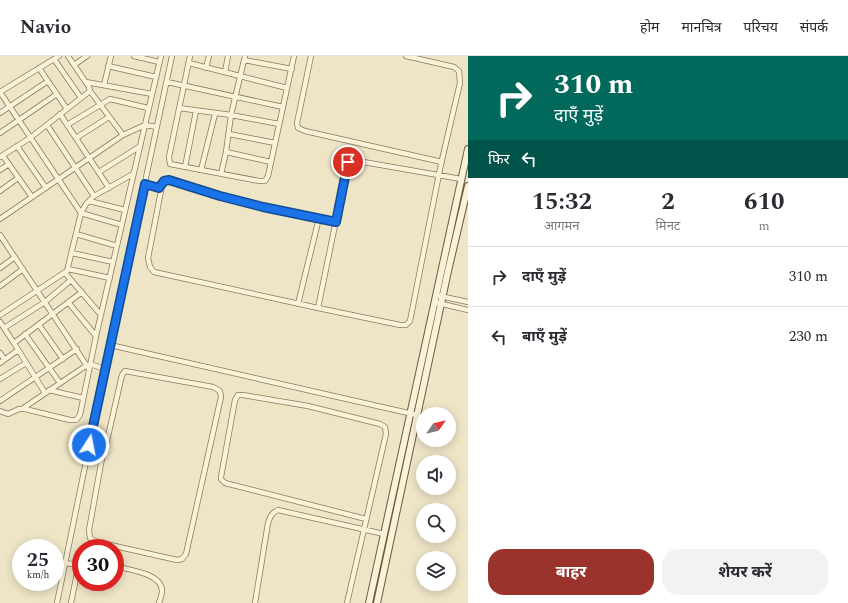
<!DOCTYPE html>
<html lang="hi">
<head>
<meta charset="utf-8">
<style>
	:root { --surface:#fff; --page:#f2f2f3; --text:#2b2b33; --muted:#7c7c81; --line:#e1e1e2; --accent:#99332b }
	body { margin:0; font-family:Spectral,"Noto Sans Devanagari",serif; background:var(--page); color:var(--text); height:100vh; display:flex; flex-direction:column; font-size:15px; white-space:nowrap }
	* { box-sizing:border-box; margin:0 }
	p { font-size:13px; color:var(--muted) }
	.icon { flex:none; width:22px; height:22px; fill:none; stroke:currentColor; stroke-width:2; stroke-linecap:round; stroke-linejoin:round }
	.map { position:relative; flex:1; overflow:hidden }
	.details { display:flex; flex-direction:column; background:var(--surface); width:380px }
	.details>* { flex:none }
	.top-card { background:#00695c; color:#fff; overflow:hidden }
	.needle { width:26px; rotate:56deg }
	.controls { position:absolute; left:416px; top:351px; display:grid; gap:8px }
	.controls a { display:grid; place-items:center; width:40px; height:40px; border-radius:50%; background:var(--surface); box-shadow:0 2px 10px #0003; font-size:20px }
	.speed { position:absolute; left:12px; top:483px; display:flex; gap:8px; font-size:20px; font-weight:700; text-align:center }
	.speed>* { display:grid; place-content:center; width:52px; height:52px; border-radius:50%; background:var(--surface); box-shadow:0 2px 10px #0003; line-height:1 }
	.speed small { font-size:10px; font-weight:400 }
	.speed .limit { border:6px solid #d22; background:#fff; color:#111 }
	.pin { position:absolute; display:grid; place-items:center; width:34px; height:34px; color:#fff; margin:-17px; border:2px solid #fff; border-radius:50%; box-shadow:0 1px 4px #0007 }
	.me { position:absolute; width:44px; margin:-22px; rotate:11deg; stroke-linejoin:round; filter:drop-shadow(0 0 3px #0008) }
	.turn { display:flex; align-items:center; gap:14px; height:84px; padding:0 20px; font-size:18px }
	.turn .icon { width:52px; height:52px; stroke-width:2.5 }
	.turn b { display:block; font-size:28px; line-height:34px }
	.then { display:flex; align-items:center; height:38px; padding:0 20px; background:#0003; gap:8px; font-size:15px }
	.eta { display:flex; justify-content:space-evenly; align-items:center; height:68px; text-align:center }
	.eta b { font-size:24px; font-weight:700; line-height:28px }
	.button { display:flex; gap:8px; margin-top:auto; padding:8px 20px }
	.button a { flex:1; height:46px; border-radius:16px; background:var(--accent); color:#fff; font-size:16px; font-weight:700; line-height:46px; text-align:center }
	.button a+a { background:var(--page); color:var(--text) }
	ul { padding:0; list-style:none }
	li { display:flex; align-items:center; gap:12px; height:60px; padding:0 20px; border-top:1px solid var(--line) }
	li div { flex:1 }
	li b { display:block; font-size:15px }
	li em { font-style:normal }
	header { display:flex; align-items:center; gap:24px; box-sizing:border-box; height:56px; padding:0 20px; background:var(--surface); border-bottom:1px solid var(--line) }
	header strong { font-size:19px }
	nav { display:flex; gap:22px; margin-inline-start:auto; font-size:14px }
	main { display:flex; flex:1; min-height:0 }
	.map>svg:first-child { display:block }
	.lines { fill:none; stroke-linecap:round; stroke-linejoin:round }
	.street-casing { stroke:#8a785b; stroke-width:6 }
	.secondary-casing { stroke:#6b593e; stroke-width:8 }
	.street { stroke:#f9f2d9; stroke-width:4.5 }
	.secondary { stroke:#f9f2d9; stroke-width:6 }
	.route-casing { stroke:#114b97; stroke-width:10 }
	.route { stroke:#1a73e8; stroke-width:7 }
</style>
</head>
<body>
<header>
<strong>Navio</strong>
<nav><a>होम</a><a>मानचित्र</a><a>परिचय</a><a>संपर्क</a></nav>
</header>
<main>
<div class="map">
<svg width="468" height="547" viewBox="0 0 468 547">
	<rect width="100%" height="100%" fill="#eee5c6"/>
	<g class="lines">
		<defs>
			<path id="street" d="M134,0l25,6
				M190,0l-21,101 1,7 89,17h6l3,-5 26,-120
				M311,0l-14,67 1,5 7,3 137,31
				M54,3l27,39
				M244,4l48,9
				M189,7l98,25
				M74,9l13,-9
				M108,10l48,11
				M39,12l28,41
				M206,12l3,-12
				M225,16l3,-16
				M86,26l66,12
				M167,26l116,25
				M104,29l7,-29
				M90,35l33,44
				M0,36l81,121 41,12
				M0,36l59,-36
				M179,52l52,7 48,9
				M0,57l48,-32
				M60,58l49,74
				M47,69l47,71
				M67,69l43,-26 38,9
				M0,77l57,-39
				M229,78l46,9
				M76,82l33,-21
				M17,90l29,42
				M226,96l45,10
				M3,100l29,41
				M0,101l30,-19 60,-47 -1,-4 -21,-31
				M185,111l11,-56
				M0,114l9,-6
				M201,114l14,-56
				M99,116l40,-25
				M221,118l5,-22 5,-37 14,-59
				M145,128l13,4 3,3 -13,67 2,9 4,5 164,36 82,17h6l4,-4 31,-157 19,-81 -1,-12 -5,-4 -48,-11
				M159,132l5,-7 5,-1 51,16 43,11 72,15
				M0,135l18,-13
				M89,145l36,9
				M0,163l123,-84 22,-10 12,2
				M76,178l41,12
				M0,179l89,134
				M72,197l41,9
				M0,212l15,-11
				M68,213l42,9
				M65,217l36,42
				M0,230l23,-17
				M440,240l28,6
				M68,246l28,34
				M438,247l30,7
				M298,248l21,-86
				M318,252l30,-146 4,-2 109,19
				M0,259l67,-44 14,-58 5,-9 8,-8 39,-22
				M0,266l14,21 31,50
				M39,269l24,34
				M4,272l41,-26 26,-22
				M25,278l35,49
				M14,287l68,-51
				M110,289l307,70
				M0,297l4,6
				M0,307l18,-13
				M90,308l15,5
				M0,323l26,-16
				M49,334l34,8
				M0,345l77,-52
				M22,353l65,-44
				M0,355l8,3 11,-5h6l45,11h6l4,-5 16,-79 65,-280
				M89,389l12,2 5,-2 16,-70 3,-4 88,16 7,4 1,6 -35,157 -4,5 -5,1 -80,-18 -7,-4 -1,-8 15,-83
				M65,507l8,1 5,4 -7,35
				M76,510l5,-6
				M115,510c13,4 47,7 47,25 0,4 -2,8 -3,12
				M57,547l48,-234 67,-313
				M255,547l13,-80c2,-6 4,-11 10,-13l106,24
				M347,547l39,-169 -1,-7 -5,-3 -72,-18 -65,-11h-5l-3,5 -14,77v2l4,4 141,36"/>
			<path id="secondary" d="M369,547l99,-454
				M377,547l71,-332 20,-85"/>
		</defs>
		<use href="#street" class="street-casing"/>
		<use href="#secondary" class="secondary-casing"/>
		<use href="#street" class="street"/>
		<use href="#secondary" class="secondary"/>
	</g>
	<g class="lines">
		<defs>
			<path id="route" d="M89,389l56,-261 14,4 5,-7 5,-1 51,16 43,11 73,15 12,-60"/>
		</defs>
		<use href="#route" class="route-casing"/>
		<use href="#route" class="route"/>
	</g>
</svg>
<div class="controls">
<a><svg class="needle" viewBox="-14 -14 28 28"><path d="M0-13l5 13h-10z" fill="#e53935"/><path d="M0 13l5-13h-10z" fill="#7c7c81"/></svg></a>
<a><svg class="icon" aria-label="sound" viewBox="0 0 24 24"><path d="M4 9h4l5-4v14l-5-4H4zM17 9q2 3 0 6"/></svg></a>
<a><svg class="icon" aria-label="search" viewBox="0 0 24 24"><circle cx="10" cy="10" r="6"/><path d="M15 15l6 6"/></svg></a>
<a><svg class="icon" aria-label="layers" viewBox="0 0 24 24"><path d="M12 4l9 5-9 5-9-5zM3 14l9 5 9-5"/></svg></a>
</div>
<div class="speed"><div>25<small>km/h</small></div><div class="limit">30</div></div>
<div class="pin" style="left:348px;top:106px;background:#d93025"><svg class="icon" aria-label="arrive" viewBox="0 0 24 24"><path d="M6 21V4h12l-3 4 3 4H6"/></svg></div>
<svg class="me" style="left:89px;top:389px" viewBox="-20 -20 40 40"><circle r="17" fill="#1a73e8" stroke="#fff" stroke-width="3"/><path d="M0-11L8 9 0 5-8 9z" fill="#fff"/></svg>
</div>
<section class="details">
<div class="top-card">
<div class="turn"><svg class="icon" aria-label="right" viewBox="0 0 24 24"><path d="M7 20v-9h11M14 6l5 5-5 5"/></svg><div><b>310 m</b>दाएँ मुड़ें</div></div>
<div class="then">फिर<svg class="icon" aria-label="left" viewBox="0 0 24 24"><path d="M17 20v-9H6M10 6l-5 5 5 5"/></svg></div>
</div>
<div class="eta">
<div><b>15:32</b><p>आगमन</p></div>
<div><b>2</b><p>मिनट</p></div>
<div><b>610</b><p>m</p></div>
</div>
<ul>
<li><svg class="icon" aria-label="right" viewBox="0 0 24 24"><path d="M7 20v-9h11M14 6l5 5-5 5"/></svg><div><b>दाएँ मुड़ें</b></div><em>310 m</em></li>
<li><svg class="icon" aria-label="left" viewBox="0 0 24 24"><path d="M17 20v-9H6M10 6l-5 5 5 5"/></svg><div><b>बाएँ मुड़ें</b></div><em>230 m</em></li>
</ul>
<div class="button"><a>बाहर</a><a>शेयर करें</a></div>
</section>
</main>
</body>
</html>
